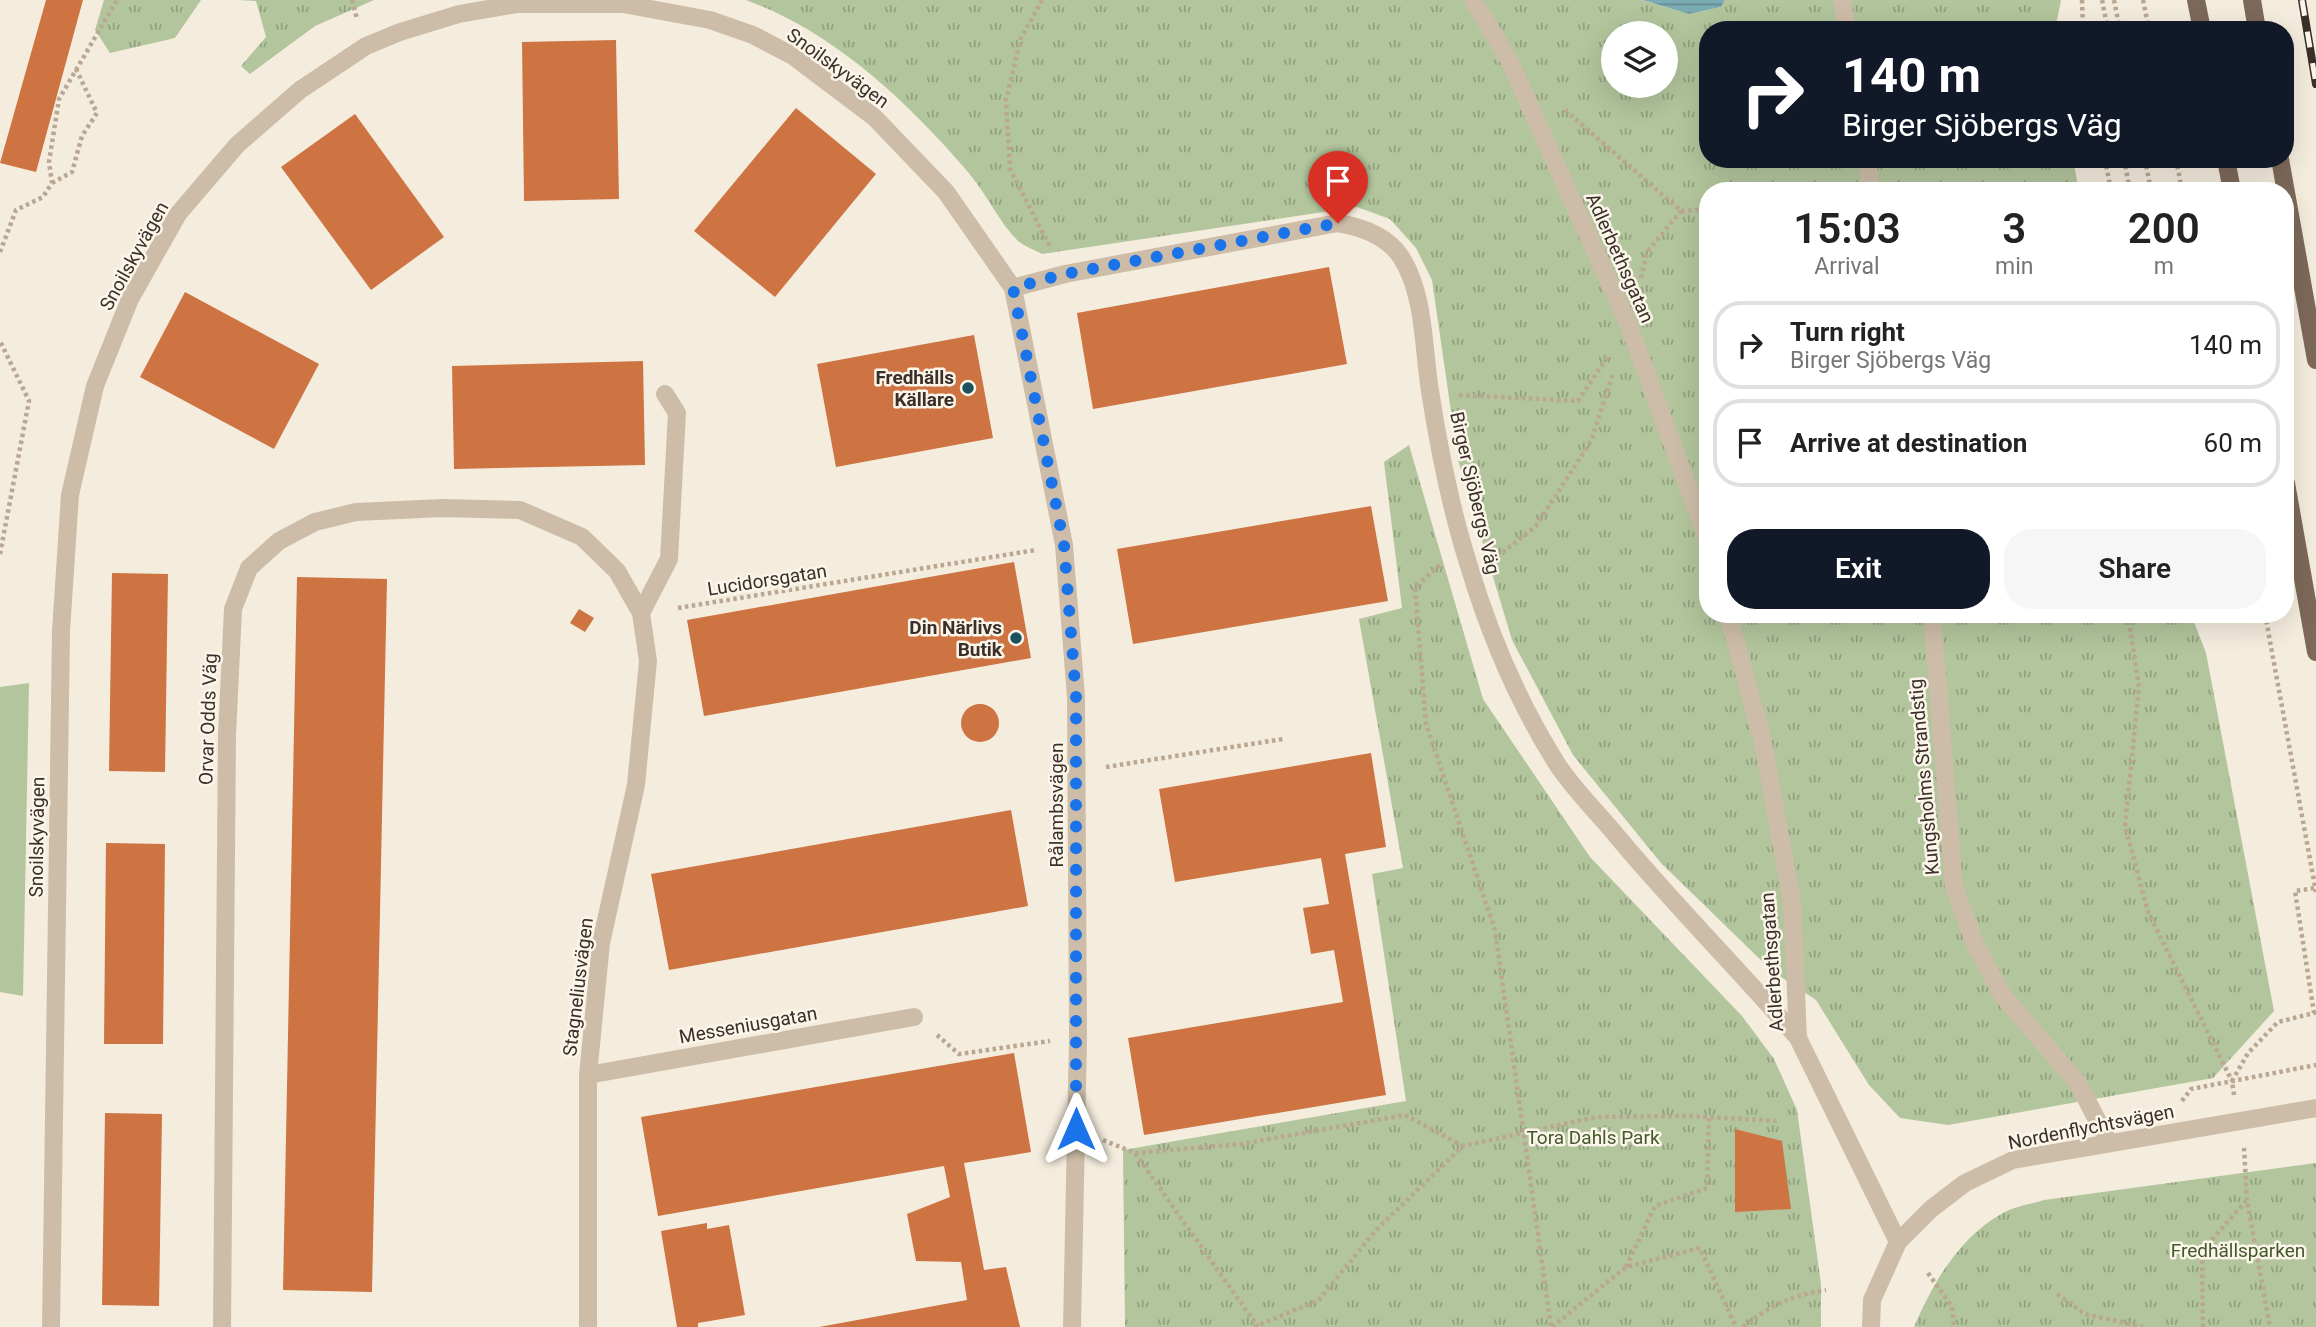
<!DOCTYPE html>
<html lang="en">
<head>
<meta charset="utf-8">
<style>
	:root { --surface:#fff; --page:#f6f6f6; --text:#222; --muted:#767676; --line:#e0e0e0; --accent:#111827 }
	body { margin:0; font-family:Roboto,sans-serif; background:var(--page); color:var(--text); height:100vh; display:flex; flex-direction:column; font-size:26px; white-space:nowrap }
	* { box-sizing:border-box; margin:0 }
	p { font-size:23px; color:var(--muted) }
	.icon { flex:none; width:38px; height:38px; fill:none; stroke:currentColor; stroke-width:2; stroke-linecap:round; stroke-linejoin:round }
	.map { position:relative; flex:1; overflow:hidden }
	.details { position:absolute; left:1699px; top:182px; width:595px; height:441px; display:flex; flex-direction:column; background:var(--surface); border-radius:28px; box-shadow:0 7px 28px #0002 }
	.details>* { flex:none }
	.top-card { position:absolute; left:1699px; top:21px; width:595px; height:147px; border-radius:28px; box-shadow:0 7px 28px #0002; background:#111827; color:#fff; overflow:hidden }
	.tools { position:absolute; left:1601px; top:21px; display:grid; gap:14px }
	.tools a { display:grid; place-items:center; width:77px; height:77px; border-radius:50%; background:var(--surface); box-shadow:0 7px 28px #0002; font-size:35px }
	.pin { position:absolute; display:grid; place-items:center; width:60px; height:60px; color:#fff; margin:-72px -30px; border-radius:50% 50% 50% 0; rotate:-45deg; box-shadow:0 0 7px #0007 }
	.pin .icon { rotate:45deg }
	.me { position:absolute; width:77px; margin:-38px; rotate:0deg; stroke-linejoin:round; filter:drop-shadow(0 0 5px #0008) }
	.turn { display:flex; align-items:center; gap:24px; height:147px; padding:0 28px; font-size:32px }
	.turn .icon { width:91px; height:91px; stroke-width:2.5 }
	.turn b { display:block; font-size:49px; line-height:60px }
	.eta { display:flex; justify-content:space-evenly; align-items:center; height:119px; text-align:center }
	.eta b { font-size:42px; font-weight:600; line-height:49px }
	.cta { display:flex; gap:14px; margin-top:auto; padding:14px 28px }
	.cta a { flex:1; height:80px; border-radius:28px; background:var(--accent); color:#fff; font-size:28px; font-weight:600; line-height:80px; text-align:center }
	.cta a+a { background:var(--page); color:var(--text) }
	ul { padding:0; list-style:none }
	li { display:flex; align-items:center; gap:21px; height:88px; margin:0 14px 10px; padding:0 14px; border:4px solid var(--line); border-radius:28px }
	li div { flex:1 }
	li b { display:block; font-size:26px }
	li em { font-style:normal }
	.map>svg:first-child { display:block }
	.green { fill:#b2c59c }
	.park { fill:url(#park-tufts); fill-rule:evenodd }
	.water { fill:url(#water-rules) }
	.building { fill:#ce7342 }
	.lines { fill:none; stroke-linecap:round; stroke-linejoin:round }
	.path { stroke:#b9a792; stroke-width:4.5; stroke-dasharray:3.5 3.5; stroke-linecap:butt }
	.service { stroke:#cdbda8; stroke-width:18 }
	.minor { stroke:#cdbda8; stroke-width:18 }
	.primary { stroke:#7d6959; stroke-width:18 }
	.rail-casing { stroke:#3a3029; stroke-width:8 }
	.rail { stroke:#fbf5ea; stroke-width:5; stroke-dasharray:16; stroke-linecap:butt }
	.route { stroke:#1a73e8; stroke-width:12; stroke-dasharray:0 21.6 }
	.poi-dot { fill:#1b525e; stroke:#fbf5ea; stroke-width:2.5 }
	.labels { text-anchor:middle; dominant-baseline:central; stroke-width:5; stroke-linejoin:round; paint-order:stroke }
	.street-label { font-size:19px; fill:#3a3029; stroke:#fbf5ea }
	.poi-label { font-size:19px; font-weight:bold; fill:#3a3029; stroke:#fbf5ea; text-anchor:end }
	.park-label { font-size:19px; fill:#435a2b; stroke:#fbf5ea }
</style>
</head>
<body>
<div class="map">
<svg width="2316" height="1327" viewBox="0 0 2316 1327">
	<defs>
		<pattern id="park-tufts" width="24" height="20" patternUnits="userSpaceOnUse" patternTransform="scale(1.75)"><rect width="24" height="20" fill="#b2c59c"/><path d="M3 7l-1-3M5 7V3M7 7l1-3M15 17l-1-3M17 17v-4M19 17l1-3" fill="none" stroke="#92a07f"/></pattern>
		<pattern id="water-rules" width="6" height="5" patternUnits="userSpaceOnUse" patternTransform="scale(1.75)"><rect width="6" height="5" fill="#7aabb3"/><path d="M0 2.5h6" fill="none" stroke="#658c92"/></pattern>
	</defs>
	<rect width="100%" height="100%" fill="#f4ecdd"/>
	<path class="green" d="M29,683l-6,313 -23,-4v-305z"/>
	<path class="park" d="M104,0h97l-26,38 -65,15 -15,-23z
		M238,0h136l-59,26 -65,48 -9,-8 25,-29 -10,-36z
		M746,0h897l46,14 32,-7 4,-7h336l-6,30h-347v129h365l6,32h-371v423h483l15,39 68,358 -61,67 -265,47 -48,-7 -31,-33 -53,-85 -44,-29 -111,-108 -88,-108 -61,-115 -54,-180 -26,-180 -16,-32 -26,-29 -33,-12 -315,47c-7,-4 -18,-8 -24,-13 -19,-19 -32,-48 -50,-69 -61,-71 -134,-140 -222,-172zM1614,33h52v53h-52z
		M1409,445l74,254 107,158 152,159 32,43 23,51 24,174v43h-696l-2,-177 283,-49 -34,-227 31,-6 -44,-249 43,-11 -18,-146z
		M2316,1163v164h-402c19,-44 45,-90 89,-114 12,-7 28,-9 41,-13z"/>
	<path class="water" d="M1643,0h82l-4,7 -32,7z"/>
	<path class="building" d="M46,0h37l-47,172 -36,-9z
		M616,40l3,159 -95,2 -2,-159z
		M796,108l80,66 -101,123 -81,-66z
		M355,114l89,123 -73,53 -90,-123z
		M1329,267l18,97 -254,45 -16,-96z
		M185,292l134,72 -45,85 -134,-72z
		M974,335l19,103 -157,29 -19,-103z
		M643,361l2,104 -191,4 -2,-103z
		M1371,506l17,95 -255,43 -16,-95z
		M1014,562l17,96 -327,58 -17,-96z
		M112,573l56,1 -3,198 -56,-1z
		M297,577l90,2 -15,713 -89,-2z
		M579,609l15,9 -9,14 -15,-9z
		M961 723a19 19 0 1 1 38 0a19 19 0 1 1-38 0Z
		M1371,753l15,94 -41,7 41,241 -242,40 -16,-97 215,-36 -9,-52 -23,4 -8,-46 26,-4 -8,-46 -146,24 -16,-93z
		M1011,810l17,96 -359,64 -18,-96z
		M106,843l59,1 -2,200h-59z
		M1014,1053l17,99 -67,11 20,107 22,-3 14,60h-201l148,-27 -6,-38 -45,-1 -9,-47 43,-17 -6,-31 -286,50 -17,-99z
		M105,1113l57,1 -3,192 -57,-1z
		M1735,1129l47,12 9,68 -56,3z
		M707,1223v6l22,-4 16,90 -47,8v4h-21l-16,-96z"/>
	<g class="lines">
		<path class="path" d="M352,0l5,19
			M1042,0l-21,38 -15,62 4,69 41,80
			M2082,0l1,30
			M2102,0l6,30
			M2114,0l6,30
			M2143,0l6,30
			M1565,110l116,101 27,-2
			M2105,159l6,32
			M2124,159l6,32
			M2145,159l6,32
			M2176,159l6,32
			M52,183l20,-11 10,-36 15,-23 -21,-44
			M0,252l16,-42 27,-13 9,-14 -3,-21 10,-63 58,-99
			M1641,278l6,-26 34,-41
			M1459,395l119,6 30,-45
			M0,554l29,-153 -29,-60
			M1497,557l39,-31 55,-85 22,-68
			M1440,565l-25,22 11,137 69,206 56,397
			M678,608l358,-58
			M2128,614l11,73 -14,139 23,86 84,169
			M2265,614l51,278
			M1106,767l177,-28
			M937,1035l22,19 91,-13
			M2234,1095l-2,-14 16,-28 30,-31 36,-9 -19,-122 20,-3
			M2182,1101l9,-12 125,-24
			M1103,1140l32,13 123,174
			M2244,1148l3,52 23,127
			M1135,1153l106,-9 164,-29 58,31
			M1626,1267l29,-61 52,-18 2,-71
			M1928,1273l24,34 2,20
			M2057,1294l28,20 58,13
			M1254,1327l65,-27 57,-70 87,-84 133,-29 91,-1 92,5
			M1552,1327l74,-60 74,-19 36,79
			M1743,1327c29,-23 47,-31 83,-37
			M2203,1327l-1,-76 44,-50"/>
		<path class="service" d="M1842,0l5,30
			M1867,159l4,32
			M641,613l28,-54 8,-146 -12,-19
			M1932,614l22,273 21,57 28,52 75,87 31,60"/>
		<path class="minor" d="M1473,0l37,62 119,264 79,215
			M1013,288l52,-14 273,-51c24,4 49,13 63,34 24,37 22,91 29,134 9,58 21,119 39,175 21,70 49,136 88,198 15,23 36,44 54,65 59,72 126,138 187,209
			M1728,614l35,128 29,160 6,136 100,204
			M588,1075l326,-58
			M51,1327l10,-696 9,-136 25,-109 35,-87 48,-85 59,-69 63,-55 66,-44 34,-14 59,-18 58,-10h106l87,16 43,15 40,21 81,61 72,75 67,96 51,257 12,152 2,341 -6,289
			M222,1327l5,-592 6,-126 16,-41 30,-27 36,-19 41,-10 87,-4 77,2 62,27 35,34 24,42 7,48 -12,124 -35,158 -13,132v252
			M1871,1327l1,-27 26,-58 33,-33 34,-26 48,-23 303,-52"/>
		<path class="primary" d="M2196,0l6,30
			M2252,0l5,30
			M2226,159l6,32
			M2280,159l36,201
			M2286,483l30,169"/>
		<defs>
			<path id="rail" d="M2302,0l14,84"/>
		</defs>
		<use href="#rail" class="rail-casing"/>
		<use href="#rail" class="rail"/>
	</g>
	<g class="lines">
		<path class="route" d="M1076,1129v-432l-12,-152 -51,-257 52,-14 273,-51"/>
	</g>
	<g class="poi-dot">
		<circle cx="968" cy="388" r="7"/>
		<circle cx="1016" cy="638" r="7"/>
	</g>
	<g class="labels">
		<g class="street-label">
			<text transform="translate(838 68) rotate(36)">Snoilskyvägen</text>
			<text transform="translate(134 256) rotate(-61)">Snoilskyvägen</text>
			<text transform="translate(1620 258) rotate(66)">Adlerbethsgatan</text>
			<text transform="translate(1475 493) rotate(77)">Birger Sjöbergs Väg</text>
			<text transform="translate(767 580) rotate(-9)">Lucidorsgatan</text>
			<text transform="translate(208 719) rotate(-88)">Orvar Odds Väg</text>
			<text transform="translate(1924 777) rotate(-95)">Kungsholms Strandstig</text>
			<text transform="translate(1056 805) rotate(-90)">Rålambsvägen</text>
			<text transform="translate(37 837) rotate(-89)">Snoilskyvägen</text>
			<text transform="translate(1772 962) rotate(-94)">Adlerbethsgatan</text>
			<text transform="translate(578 987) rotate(-83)">Stagneliusvägen</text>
			<text transform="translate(748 1025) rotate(-10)">Messeniusgatan</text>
			<text transform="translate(2091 1127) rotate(-11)">Nordenflychtsvägen</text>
		</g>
		<g class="poi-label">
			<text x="954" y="377">Fredhälls<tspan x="954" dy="22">Källare</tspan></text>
			<text x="1002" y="627">Din Närlivs<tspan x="1002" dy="22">Butik</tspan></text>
		</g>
		<g class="park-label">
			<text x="1593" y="1137">Tora Dahls Park</text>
			<text x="2238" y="1250">Fredhällsparken</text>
		</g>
	</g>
</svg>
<div class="tools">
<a><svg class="icon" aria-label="layers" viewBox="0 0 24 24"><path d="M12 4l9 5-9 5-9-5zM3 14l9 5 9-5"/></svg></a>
</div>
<div class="pin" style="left:1338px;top:223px;background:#d93025"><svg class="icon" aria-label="arrive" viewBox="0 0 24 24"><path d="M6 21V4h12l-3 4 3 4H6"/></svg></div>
<svg class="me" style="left:1076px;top:1129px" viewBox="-20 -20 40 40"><path d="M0-17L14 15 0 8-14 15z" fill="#1a73e8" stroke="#fff" stroke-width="4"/></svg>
<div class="top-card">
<div class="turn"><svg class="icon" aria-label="right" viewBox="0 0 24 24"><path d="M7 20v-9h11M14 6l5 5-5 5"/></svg><div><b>140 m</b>Birger Sjöbergs Väg</div></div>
</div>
<section class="details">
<div class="eta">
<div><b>15:03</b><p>Arrival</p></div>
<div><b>3</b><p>min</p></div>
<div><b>200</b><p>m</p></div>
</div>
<ul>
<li><svg class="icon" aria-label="right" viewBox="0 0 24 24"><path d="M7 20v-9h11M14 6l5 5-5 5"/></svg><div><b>Turn right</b><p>Birger Sjöbergs Väg</p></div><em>140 m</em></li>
<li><svg class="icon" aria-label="arrive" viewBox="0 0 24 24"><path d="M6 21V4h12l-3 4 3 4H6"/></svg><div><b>Arrive at destination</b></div><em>60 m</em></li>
</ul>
<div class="cta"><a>Exit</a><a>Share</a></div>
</section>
</div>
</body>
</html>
